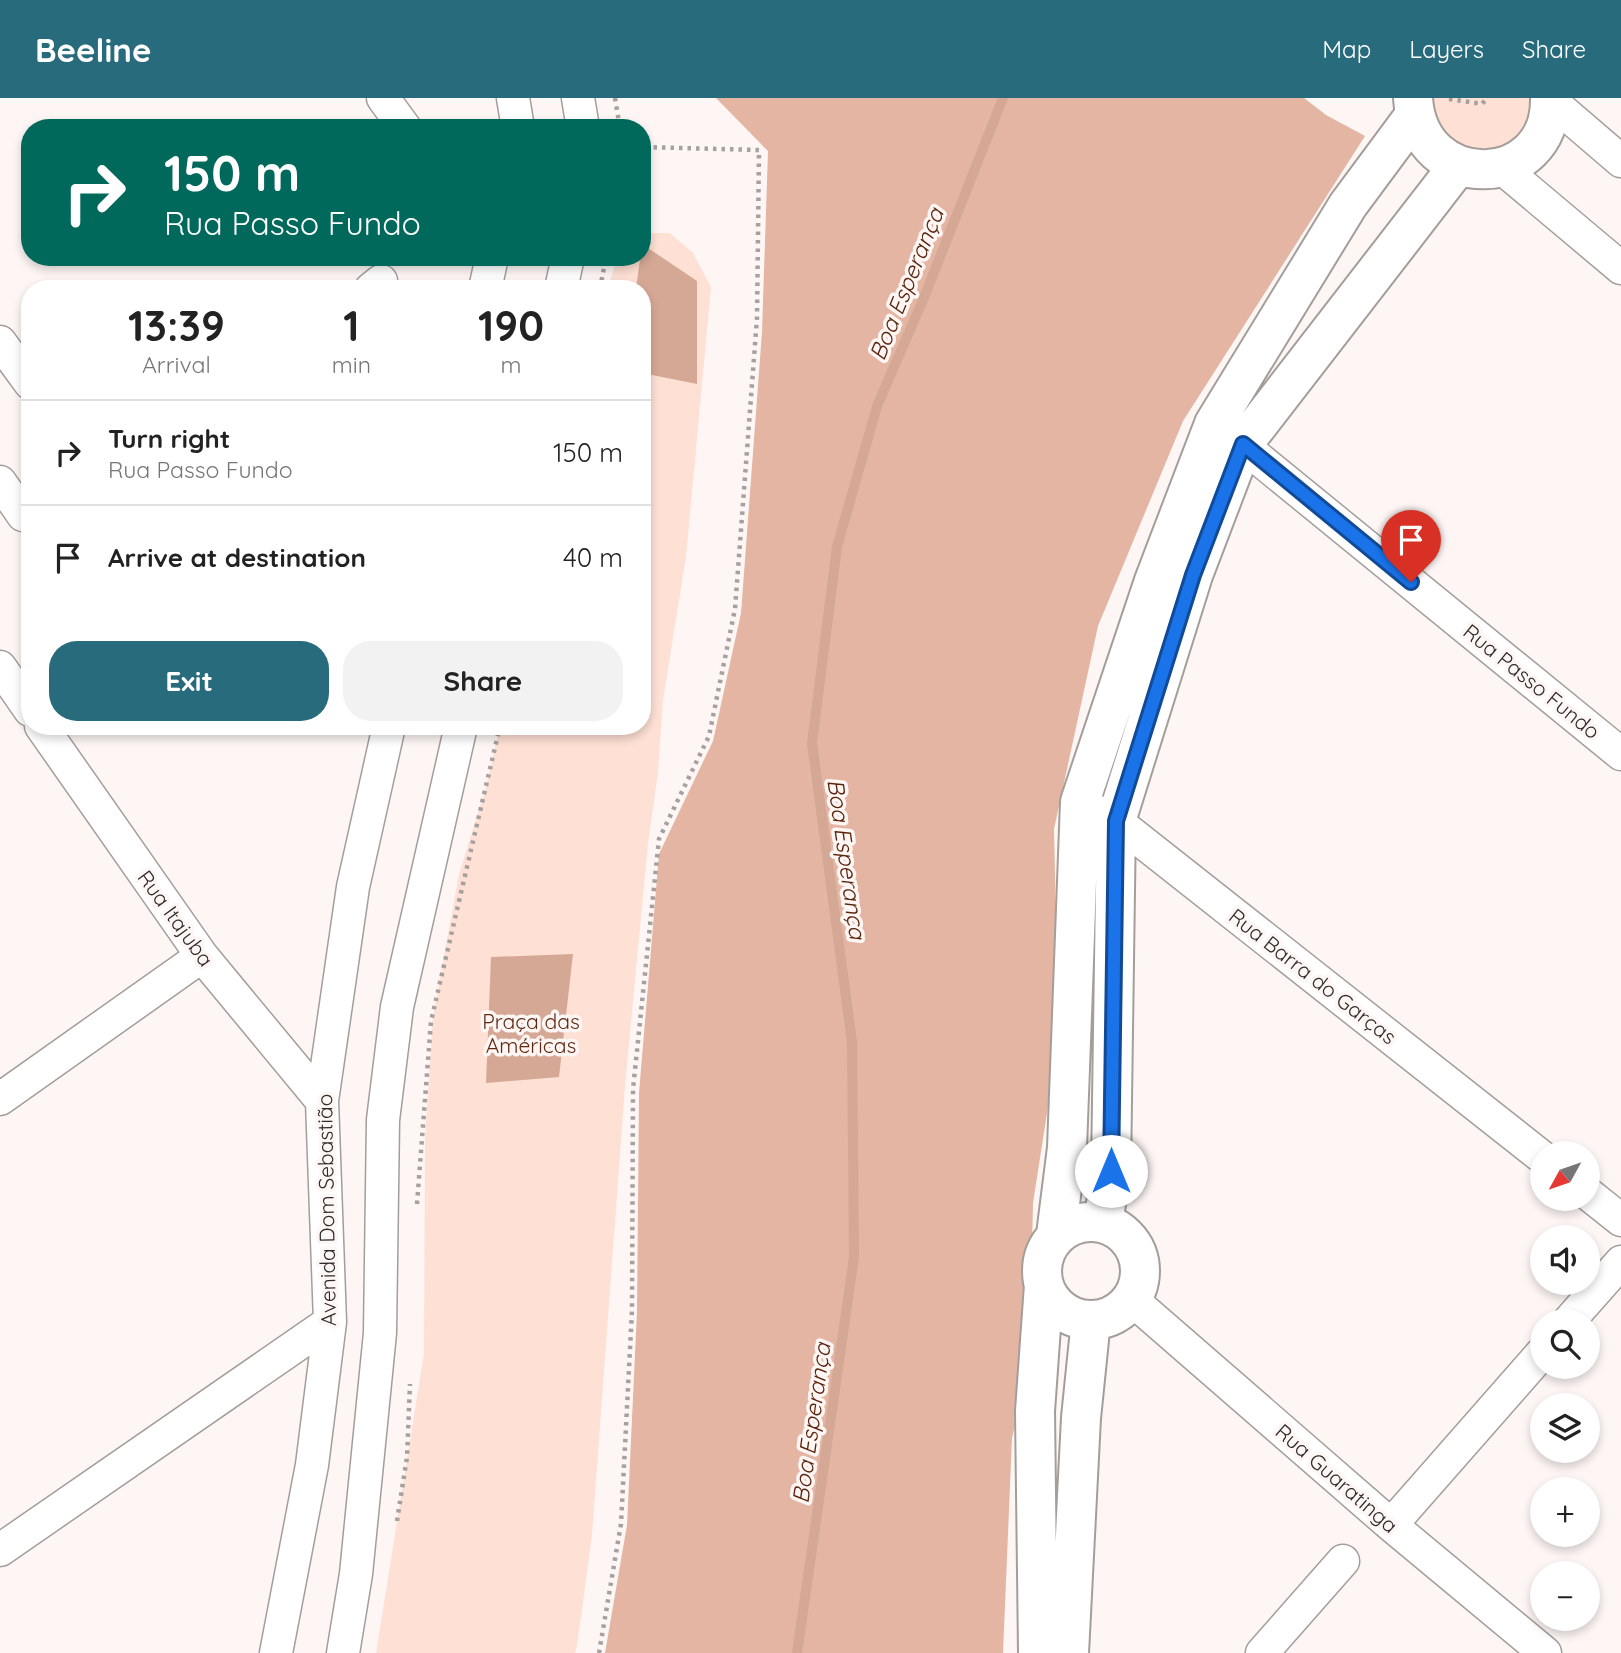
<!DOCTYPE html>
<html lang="en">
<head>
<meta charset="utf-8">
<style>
	:root { --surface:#fff; --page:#f2f2f2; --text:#222; --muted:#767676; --line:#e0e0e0; --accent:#286b7d }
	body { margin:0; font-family:Quicksand,sans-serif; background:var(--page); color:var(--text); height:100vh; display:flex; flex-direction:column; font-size:26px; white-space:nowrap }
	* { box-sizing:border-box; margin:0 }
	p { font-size:23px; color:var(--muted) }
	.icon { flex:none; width:38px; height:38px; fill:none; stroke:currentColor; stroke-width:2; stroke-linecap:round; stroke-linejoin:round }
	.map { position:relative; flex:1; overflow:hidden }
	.panel { position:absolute; left:21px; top:182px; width:630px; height:455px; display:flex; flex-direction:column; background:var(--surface); border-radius:28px; box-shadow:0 4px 10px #0003 }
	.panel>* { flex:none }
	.hud { position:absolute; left:21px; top:21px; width:630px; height:147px; border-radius:28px; box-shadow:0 4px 10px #0003; background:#00695c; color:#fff; overflow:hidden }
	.needle { width:46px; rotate:230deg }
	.controls { position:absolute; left:1530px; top:1043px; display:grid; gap:14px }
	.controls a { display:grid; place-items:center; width:70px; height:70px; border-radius:50%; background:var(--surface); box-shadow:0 4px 10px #0003; font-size:35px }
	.pin { position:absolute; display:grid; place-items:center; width:60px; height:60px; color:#fff; margin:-72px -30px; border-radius:50% 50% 50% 0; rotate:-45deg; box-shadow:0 0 7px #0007 }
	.pin .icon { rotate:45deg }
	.me { position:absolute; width:77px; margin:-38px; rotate:0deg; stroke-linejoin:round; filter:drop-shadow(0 0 5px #0008) }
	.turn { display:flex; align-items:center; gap:24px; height:147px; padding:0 28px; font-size:32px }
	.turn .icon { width:91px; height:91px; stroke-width:2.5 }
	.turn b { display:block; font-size:49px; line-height:60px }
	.eta { display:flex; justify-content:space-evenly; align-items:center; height:119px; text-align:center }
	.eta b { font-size:42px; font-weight:700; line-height:49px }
	.button { display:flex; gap:14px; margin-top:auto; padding:14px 28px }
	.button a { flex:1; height:80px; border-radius:28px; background:var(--accent); color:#fff; font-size:28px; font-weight:700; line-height:80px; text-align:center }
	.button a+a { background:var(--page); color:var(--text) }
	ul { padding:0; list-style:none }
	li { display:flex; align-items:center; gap:21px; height:105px; padding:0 28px; border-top:2px solid var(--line) }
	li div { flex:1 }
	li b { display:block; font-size:26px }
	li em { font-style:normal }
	header { display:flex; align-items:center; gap:42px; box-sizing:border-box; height:98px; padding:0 35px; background:var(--accent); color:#fff }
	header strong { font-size:33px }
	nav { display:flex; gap:38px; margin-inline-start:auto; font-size:24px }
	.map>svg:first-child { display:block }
	.green { fill:#fee0d4 }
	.forest { fill:#e3b5a2 }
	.water { fill:#d5a895 }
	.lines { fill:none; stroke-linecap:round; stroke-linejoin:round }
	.stream { stroke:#d5a895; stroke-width:10 }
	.minor-casing { stroke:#a49e9b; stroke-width:35 }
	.major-casing { stroke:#a49e9b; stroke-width:42 }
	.path { stroke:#a6a09f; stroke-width:4.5; stroke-dasharray:3.5 5; stroke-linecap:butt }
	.minor { stroke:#fff; stroke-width:32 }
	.major { stroke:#fff; stroke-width:38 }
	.route-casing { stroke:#114b97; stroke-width:18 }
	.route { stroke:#1a73e8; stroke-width:12 }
	.labels { text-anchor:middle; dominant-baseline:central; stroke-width:7; stroke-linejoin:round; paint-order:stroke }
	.street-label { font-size:21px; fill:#2e2b2a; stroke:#fdf6f4 }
	.park-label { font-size:21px; fill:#60280e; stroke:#fdf6f4 }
	.water-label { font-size:23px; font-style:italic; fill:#5b2309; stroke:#fdf6f4 }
</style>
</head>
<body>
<header>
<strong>Beeline</strong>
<nav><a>Map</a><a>Layers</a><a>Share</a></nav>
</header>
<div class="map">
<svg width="1621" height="1555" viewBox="0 0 1621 1555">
	<rect width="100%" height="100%" fill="#fdf6f4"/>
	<path class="green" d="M1433,0h102v21l-34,35 -49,-10 -18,-28z
		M650,135h20l23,20 18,34 -25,270 -23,143 -5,73 -10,70 -23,243 -33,449 -15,111 -2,7h-199l48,-300 1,-214 8,-122 26,-143 26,-83 15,-65h142v-437h-35l11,-32h24v-21z"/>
	<path class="forest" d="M716,0h588l22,17 39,21 -182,285 -85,205 -44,203 3,136 -3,103 -21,135 -4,165 -17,70 -9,215h-398l22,-128 10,-213 2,-219 20,-239 54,-113 28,-128 21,-281 6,-181z"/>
	<path class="water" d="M642,146l55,37v103l-55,-11v-84h-6z
		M573,856l-14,123 -73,6 5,-126z"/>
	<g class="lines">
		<path class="stream" d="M797,1555l57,-396 -2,-215 -40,-299 25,-196 40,-141 46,-106 80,-202"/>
		<defs>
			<path id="minor" d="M383,0l22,30
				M513,0l5,30
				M578,0l5,30
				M1551,3l70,60
				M1502,70l119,100
				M371,191l10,-8
				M485,191l7,-32
				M561,191l7,-32
				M0,244l30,41
				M1226,334l395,322
				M0,384l23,33 7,2
				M0,569l30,43
				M41,628l161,230 120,145
				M1099,714l17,9 426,336
				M0,1001l202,-143
				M1587,1095l34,27
				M1131,1201l260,226 154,128
				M1569,1223l52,-59
				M1391,1427l151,-172
				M0,1452l330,-228
				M276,1555l36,-188 18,-143 -8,-221 31,-214 36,-161
				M343,1555l13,-79 24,-241 3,-213 14,-113 64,-281
				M1262,1555l81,-92"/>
			<path id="major" d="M1413,0c6,97 139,93 137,0
				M1042 1173a49 49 0 1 1 98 0a49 49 0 1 1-98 0Z
				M1103,1125l8,-52 5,-350 77,-246 50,-131 215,-278
				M1056,1137l11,-87 13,-346 74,-221 60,-157 134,-219 66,-89
				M1038,1555l-3,-242 9,-126
				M1069,1555l12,-235 10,-98"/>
		</defs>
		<use href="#minor" class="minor-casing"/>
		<use href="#major" class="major-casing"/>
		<path class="path" d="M615,0l5,30
			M1449,1l33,5 5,-6
			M600,191l6,-32
			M417,1106l14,-183 69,-295
			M397,1423l10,-64 3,-73
			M599,1555l22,-129 11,-214 1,-221 26,-250 50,-103 26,-127 22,-291 2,-168 -117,-3"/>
		<use href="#minor" class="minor"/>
		<use href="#major" class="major"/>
	</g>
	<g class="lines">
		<defs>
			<path id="route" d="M1111,1073l5,-350 77,-246 50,-131 168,138"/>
		</defs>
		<use href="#route" class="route-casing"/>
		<use href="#route" class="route"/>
	</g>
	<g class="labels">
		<g class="street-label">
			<text transform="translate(1532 583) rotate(39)">Rua Passo Fundo</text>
			<text transform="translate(176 820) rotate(54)">Rua Itajuba</text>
			<text transform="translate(1313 878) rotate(38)">Rua Barra do Garças</text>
			<text transform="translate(326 1112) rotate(-91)">Avenida Dom Sebastião</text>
			<text transform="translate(1337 1380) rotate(41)">Rua Guaratinga</text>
		</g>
		<g class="park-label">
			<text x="531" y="923">Praça das<tspan x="531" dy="24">Américas</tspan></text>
		</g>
		<g class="water-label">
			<text transform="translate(906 186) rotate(-68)">Boa Esperança</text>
			<text transform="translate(847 761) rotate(82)">Boa Esperança</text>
			<text transform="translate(811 1325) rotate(-82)">Boa Esperança</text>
		</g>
	</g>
</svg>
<div class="controls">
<a><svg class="needle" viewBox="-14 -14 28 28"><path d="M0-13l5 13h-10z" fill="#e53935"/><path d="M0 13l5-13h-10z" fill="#767676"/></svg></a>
<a><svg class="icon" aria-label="sound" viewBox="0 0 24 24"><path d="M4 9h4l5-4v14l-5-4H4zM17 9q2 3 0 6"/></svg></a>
<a><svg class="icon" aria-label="search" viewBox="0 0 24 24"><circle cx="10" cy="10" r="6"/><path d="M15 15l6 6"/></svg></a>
<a><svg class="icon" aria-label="layers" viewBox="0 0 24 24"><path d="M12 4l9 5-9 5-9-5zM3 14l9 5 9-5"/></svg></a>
<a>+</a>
<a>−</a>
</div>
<div class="pin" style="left:1411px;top:484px;background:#d93025"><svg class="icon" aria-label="arrive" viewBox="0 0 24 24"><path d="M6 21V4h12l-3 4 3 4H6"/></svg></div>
<svg class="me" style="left:1111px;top:1073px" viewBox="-20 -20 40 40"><circle r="19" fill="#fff"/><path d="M0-13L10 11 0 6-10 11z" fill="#1a73e8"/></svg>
<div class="hud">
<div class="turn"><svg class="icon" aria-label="right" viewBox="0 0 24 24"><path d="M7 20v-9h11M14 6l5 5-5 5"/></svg><div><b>150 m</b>Rua Passo Fundo</div></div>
</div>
<section class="panel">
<div class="eta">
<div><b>13:39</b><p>Arrival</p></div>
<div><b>1</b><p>min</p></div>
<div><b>190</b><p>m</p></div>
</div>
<ul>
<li><svg class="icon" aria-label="right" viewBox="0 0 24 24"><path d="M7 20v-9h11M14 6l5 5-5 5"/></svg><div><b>Turn right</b><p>Rua Passo Fundo</p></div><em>150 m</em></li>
<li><svg class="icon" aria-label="arrive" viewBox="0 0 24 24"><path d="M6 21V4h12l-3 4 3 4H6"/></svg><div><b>Arrive at destination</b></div><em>40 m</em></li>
</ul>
<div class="button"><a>Exit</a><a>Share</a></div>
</section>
</div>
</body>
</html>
